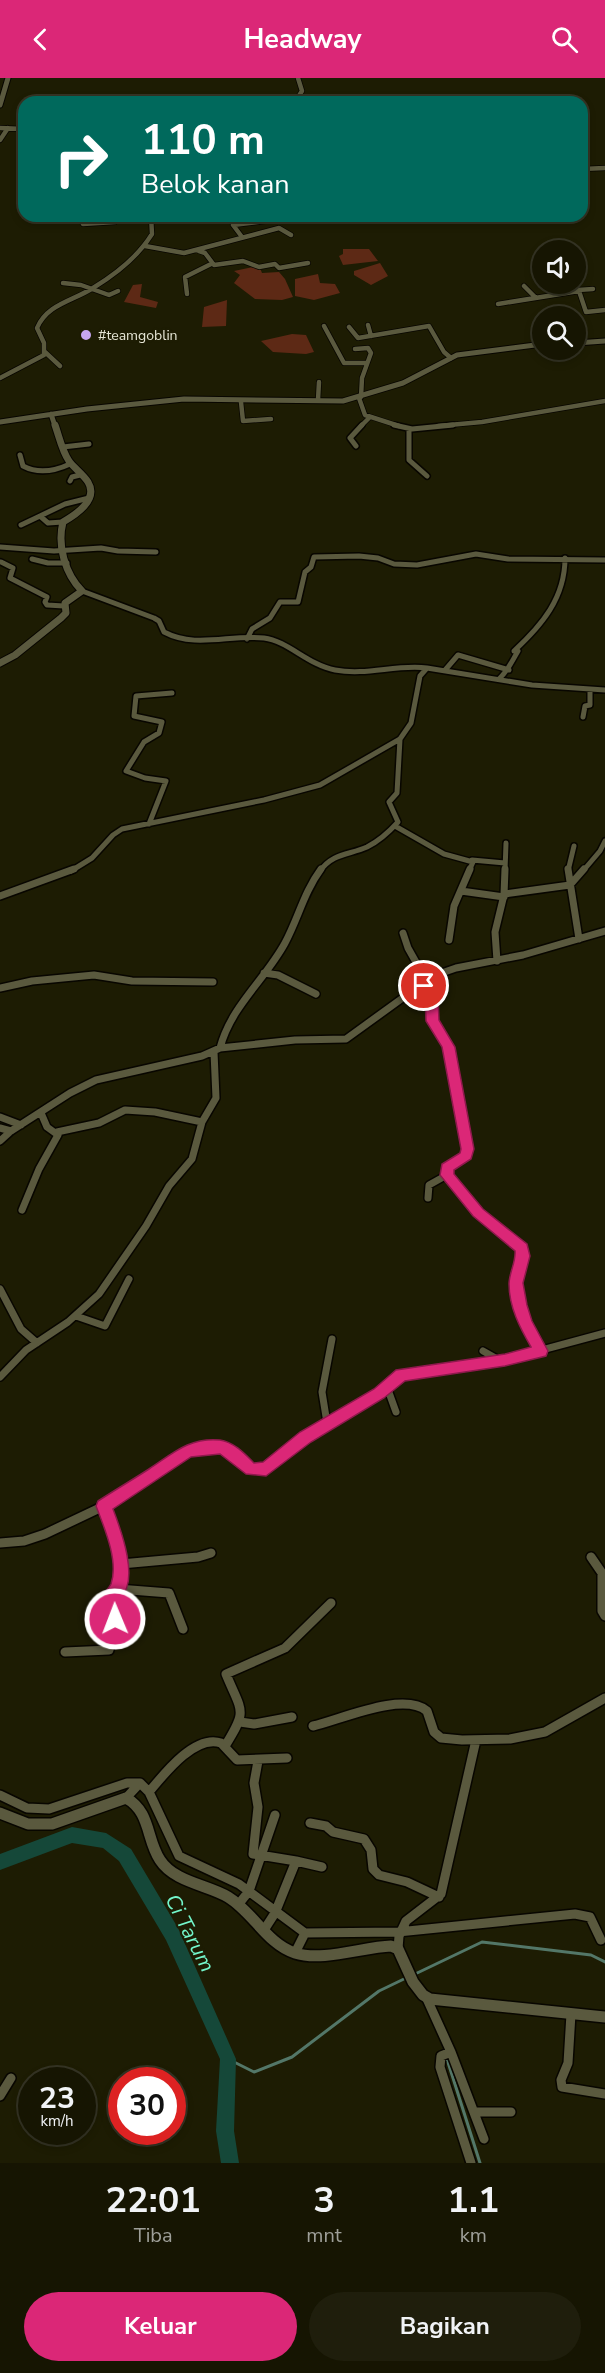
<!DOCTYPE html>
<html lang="id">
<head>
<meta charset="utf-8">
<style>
	:root { --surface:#161502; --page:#1f1e0c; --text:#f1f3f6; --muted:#9e9f99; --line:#353424; --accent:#db2777 }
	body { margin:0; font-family:"Nunito Sans",sans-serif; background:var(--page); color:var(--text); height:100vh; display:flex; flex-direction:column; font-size:22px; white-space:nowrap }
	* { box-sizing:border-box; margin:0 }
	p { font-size:20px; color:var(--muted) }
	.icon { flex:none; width:33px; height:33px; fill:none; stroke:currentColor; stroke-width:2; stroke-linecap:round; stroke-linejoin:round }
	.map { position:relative; height:2085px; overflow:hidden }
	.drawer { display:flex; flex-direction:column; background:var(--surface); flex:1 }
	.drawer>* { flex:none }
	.guide { position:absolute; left:18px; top:18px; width:570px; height:126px; border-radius:18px; box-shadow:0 3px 9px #0003,0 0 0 2px var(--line); background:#00695c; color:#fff; overflow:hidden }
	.fabs { position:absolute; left:532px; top:162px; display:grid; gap:12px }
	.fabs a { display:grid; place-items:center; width:54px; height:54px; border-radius:50%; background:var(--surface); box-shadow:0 3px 9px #0003,0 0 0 2px var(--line); font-size:30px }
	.speed { position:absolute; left:18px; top:1989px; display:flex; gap:12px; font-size:30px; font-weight:700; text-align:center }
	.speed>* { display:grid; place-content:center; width:78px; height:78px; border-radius:50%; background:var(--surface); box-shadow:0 3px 9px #0003,0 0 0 2px var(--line); line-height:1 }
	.speed small { font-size:15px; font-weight:400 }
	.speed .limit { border:9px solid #d22; background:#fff; color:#111 }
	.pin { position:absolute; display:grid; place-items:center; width:51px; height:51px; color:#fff; margin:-26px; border:3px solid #fff; border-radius:50%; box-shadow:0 2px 6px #0007 }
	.me { position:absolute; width:66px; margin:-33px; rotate:359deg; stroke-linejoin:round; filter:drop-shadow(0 0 4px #0008) }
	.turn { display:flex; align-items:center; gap:21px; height:126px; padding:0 24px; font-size:27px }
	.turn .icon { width:78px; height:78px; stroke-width:2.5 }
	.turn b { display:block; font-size:42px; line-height:51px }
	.eta { display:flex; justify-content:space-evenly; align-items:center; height:102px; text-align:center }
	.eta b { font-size:36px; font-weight:700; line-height:42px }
	.cta { display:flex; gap:12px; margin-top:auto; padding:12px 24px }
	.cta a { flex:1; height:69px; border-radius:36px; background:var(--accent); color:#fff; font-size:24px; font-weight:700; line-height:69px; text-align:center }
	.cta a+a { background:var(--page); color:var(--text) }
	header { display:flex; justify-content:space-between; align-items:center; height:78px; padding:0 24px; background:var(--accent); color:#fff; font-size:27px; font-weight:700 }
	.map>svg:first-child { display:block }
	.green { fill:#5d2915 }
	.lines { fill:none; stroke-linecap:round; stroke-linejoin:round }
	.stream { stroke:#537768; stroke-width:3 }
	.river { fill:#154839; fill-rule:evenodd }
	.minor-far3-casing { stroke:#080600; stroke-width:6 }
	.minor-far2-casing { stroke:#080600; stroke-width:8 }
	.minor-far1-casing { stroke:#080600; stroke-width:10 }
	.minor-casing { stroke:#080600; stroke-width:12 }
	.tertiary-far1-casing { stroke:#080600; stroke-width:7 }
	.tertiary-casing { stroke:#080600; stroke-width:9 }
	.secondary-casing { stroke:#080600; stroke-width:14 }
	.minor-far3 { stroke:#5a593e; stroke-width:4.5 }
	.minor-far2 { stroke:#5a593e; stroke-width:5 }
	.minor-far1 { stroke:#5a593e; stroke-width:7 }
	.minor { stroke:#5a593e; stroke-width:9 }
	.tertiary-far1 { stroke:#5a593e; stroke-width:5 }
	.tertiary { stroke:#5a593e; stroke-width:7 }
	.secondary { stroke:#5a593e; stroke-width:11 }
	.route { fill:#db2777; stroke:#8e194d; stroke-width:1.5 }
	.poi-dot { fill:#c6a6f0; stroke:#1d1c03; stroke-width:2 }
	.labels { text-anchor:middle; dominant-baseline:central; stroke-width:4.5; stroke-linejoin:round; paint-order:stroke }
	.far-poi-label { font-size:14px; fill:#e5e5d5; stroke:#1d1c03; text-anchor:start }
	.near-water-label { font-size:21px; font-style:italic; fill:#73f6cc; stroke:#1d1c03 }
</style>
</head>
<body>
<header><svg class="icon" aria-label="back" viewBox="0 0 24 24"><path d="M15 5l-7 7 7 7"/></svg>Headway<svg class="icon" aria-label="search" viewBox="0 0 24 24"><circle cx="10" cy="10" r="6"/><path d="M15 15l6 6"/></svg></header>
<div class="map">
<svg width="605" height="2085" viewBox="0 0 605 2085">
	<rect width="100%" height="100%" fill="#1d1c03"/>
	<path class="green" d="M343,171h26l9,12 -35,4 -4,-9 4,-2z
		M380,185l8,13 -17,9 -17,-10v-4z
		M253,189l7,1 2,5 17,-1 6,7 8,18 -11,3 -27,-1 -21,-16 6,-8 -6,-4z
		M318,196l2,9 15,1 5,9 -26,7 -19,-4v-17z
		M142,206l-2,13 18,5 -2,6 -32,-6 9,-17z
		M227,222l-1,26 -24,1 2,-20z
		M292,256l14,1 8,17 -8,2 -33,-2 -12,-11z"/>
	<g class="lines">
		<path class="stream" d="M413,1897l69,-33 109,13 14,7
			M446,1978l34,107
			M228,1981l26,13 38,-15 87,-66 27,-13"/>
		<path class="river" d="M72,1749l34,6 25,16 47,79 58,131 -2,72 5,32h-18l-5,-32 4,-72 -54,-119 -47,-79 -16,-13 -31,-5 -72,27v-16z"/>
		<defs>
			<path id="minor-far3" d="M295,24l7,-11 -4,-13
				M0,50l24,1
				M582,59h3
				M0,62l8,-12
				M582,91l23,-1
				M79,138l4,8 32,-2 9,-5 27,4
				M242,159l-9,-12 32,-4 1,-3 11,-2
				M145,168l39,7 95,-25 12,7
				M199,173l6,2 9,12 29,-4 16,6 16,-3 4,4 29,-5
				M63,205l18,2 28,10 9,-4
				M571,206l8,7 7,21 19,-2
				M524,208l12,12
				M578,212l15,-1
				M187,216l-2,-17 26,-13
				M498,226l81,-13
				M368,247l3,11
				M324,248l20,37h23
				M349,249l9,11 71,-12 15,26 7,6
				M355,271l13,-1 3,5 -9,25 -1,19
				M45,274l15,14
				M0,300l44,-23v-12l-7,-15c10,-24 36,-27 56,-40 23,-14 45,-31 59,-54l-1,-18
				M359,320l6,17 34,11
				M318,322l1,-18
				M241,324l2,19 28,-2
				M361,348l9,-9
				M438,348l44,-4 123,-21"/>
			<path id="minor-far2" d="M394,347l18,4 41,-4
				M412,351h-3v31l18,16
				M356,368l-6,-8 12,-13
				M63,369l26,-3
				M20,377l3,11c15,8 32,5 47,-2
				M70,403l2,-4 8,-2
				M63,444l-15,1 -8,-7 25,-12 24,-6
				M21,447l19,-9
				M0,469l54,4 47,-3 17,3 38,1
				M32,481l16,4h19
				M1,484l12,6 -3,10 37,19 -2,5 2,3 17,1
				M82,513l72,27 5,3 5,11c32,17 66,2 100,6 24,3 44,27 71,32 32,6 61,-6 92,-2
				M247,561l5,-10 18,-11 10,-16h18l7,-30 6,-5 3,-10 45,-1 19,2 16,6 23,1 59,-11 32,5 97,1
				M446,591l12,-14 51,15
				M499,601c9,-8 13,-18 19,-28h-4c28,-26 51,-53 51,-93
				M583,639l2,-11 5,-1v-16
				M149,746l17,-43 -21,-3 -19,-7 18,-29 15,-9 3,-11 -28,-6 2,-20 36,-3
				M395,748l49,28 29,8 -4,9
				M472,782l33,3
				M71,793l21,-13 21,-23 9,-6 142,-29 56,-15 80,-46 11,-16 9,-47 7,-8 105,17 73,5
				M320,793c13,-18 29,-16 47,-24 12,-6 22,-15 31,-25l-9,-20 8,-9 3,-54
				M505,793l1,-28
				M568,793l6,-25
				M583,793l17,-20 5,-10"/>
			<path id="minor-far1" d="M568,791l11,70
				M461,813l43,6
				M505,816l65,-9 14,-16
				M0,818l74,-27
				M403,855l5,15 18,32
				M449,862l5,-34 16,-37
				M497,883l-2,-29 9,-37 1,-26
				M264,895l14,2 38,19
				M422,905l9,14 1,24 16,26 20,104 -2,5 -19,12v7l-18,10 -1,13
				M0,910l32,-7 62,-6 38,6 81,1
				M220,970c11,-42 45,-68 65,-105 13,-24 19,-51 36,-74
				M0,1039l21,8
				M0,1050l11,3
				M57,1054l42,-9 26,-13 30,2 47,10
				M0,1063l11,-10 59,-38 26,-13 106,-24 18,-8 75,-8 51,-1 87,-63 23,-8 67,-13 82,-24
				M447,1097l31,37 44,36c1,12 -5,21 -6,32 -2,26 12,49 24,71
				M22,1132l17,-41 19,-34 -11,-8 -6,-14
				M0,1211l21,40 16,14
				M76,1238l29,10 24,-47
				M483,1273l16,9
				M0,1299l26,-27 42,-28 31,-28 47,-68 23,-40 23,-27 10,-37 14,-24 -2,-46
				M387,1309l9,25
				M327,1345l-5,-31 10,-53
				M304,1360l75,-45 23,-18 103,-15 100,-27"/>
			<path id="minor" d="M104,1428l8,19 9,39 77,-7 13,-4
				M0,1465l24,-2 21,-7 59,-28 85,-55 25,-4 11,1 26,21h15l40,-32
				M591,1479l11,16v38l3,5
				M121,1486l-3,25 51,4 14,36
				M65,1574l44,-2 6,-31 -4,-23 7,-7
				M240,1644l14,2 38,-7
				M313,1648c27,-6 90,-35 114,-15l7,21 7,6 21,2 48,-1 35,-7 60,-34
				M225,1668c23,-37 17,-33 1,-72l59,-26 46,-45
				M258,1683l-4,22 4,24 -5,47 43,7
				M149,1714c15,-18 46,-58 72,-49l16,17 50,-2
				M0,1717l27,13 22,1 78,-26h13l9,9 30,64 60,28 66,49 93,-1 177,-18 15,3 11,23
				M126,1720l14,-15
				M310,1745l16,3 7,6 31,7 7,11 2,19 6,6 28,7 32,15
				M238,1827l11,-14 26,-76
				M264,1852l11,-17 21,-52 26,6
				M398,1871l1,-13 7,-15 35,-27 35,-154
				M295,1875l10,-20
				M427,1921l24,53 -10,4 -1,11 31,96
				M571,1936l-3,49 -7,17 1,7 43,7
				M451,1974l33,87
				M0,2018l11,-18
				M474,2034h37"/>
			<path id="tertiary-far1" d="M0,27l8,-27
				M576,265l29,-2
				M51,336l4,12
				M0,344l87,-13 97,-10 159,2 60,-18 54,-28 86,-11"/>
			<path id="tertiary" d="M0,585l15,-8 46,-37 5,-5 -1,-10 17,-12c-17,-17 -25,-46 -19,-69 12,-7 36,-22 25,-40 -5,-8 -14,-14 -19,-21 -7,-10 -10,-25 -14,-36"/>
			<path id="secondary" d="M0,1735l28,11h24l74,-26c25,14 20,41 34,62 14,22 48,25 68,37 25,15 39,47 67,56 27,9 68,-6 96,-7l7,3 15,33 10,13 7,4 175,18"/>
		</defs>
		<use href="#minor-far3" class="minor-far3-casing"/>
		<use href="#minor-far2" class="minor-far2-casing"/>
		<use href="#minor-far1" class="minor-far1-casing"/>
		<use href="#minor" class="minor-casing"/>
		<use href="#tertiary-far1" class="tertiary-far1-casing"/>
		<use href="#tertiary" class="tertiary-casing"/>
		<use href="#secondary" class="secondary-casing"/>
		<use href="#minor-far3" class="minor-far3"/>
		<use href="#minor-far2" class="minor-far2"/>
		<use href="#minor-far1" class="minor-far1"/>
		<use href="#minor" class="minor"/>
		<use href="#tertiary-far1" class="tertiary-far1"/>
		<use href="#tertiary" class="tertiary"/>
		<use href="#secondary" class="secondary"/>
	</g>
	<path class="route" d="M424,903l4,1 10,15 1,23 16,27 19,102 -3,10 -17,11v4l29,35 44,35 3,12 -7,27 4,22 5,16 16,30 -2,5 -41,10 -100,15 -21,17 -73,44 -45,34 -20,-2 -26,-20 -29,3 -78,52c8,21 27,72 7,89l4,21 -3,6 -6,2 -6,-2 -6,-29c2,-5 6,-8 8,-12 8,-23 -7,-57 -15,-78l2,-5c17,-11 34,-21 51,-32 23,-15 40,-32 71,-29 14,2 25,14 34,23l9,-1 37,-30 74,-43 22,-19 109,-16 26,-7c-11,-19 -22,-40 -22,-63 0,-11 7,-22 6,-33l-42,-35 -33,-41 2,-11 18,-11 1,-4 -19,-102 -16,-26 -1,-23 -8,-12z"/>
	<circle class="poi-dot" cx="86" cy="257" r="6"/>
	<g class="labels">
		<g class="far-poi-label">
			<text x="98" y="257">#teamgoblin</text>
		</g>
		<g class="near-water-label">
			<text transform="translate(190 1855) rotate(63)">Ci Tarum</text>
		</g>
	</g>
</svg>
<div class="fabs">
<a><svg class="icon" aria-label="sound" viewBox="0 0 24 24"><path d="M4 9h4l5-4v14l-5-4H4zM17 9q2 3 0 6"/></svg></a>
<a><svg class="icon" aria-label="search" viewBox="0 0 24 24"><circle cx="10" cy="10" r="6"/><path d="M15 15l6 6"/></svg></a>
</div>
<div class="speed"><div>23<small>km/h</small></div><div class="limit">30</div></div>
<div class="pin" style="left:424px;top:908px;background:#d93025"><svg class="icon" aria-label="arrive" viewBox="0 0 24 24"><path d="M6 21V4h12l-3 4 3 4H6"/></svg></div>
<svg class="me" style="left:115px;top:1541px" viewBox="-20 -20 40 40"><circle r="17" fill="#db2777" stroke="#fff" stroke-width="3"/><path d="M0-11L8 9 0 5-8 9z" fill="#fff"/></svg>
<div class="guide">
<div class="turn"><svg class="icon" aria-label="right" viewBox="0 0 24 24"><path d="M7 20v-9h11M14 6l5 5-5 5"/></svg><div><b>110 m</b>Belok kanan</div></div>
</div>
</div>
<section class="drawer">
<div class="eta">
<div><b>22:01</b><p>Tiba</p></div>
<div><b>3</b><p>mnt</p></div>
<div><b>1.1</b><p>km</p></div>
</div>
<div class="cta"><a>Keluar</a><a>Bagikan</a></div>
</section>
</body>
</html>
